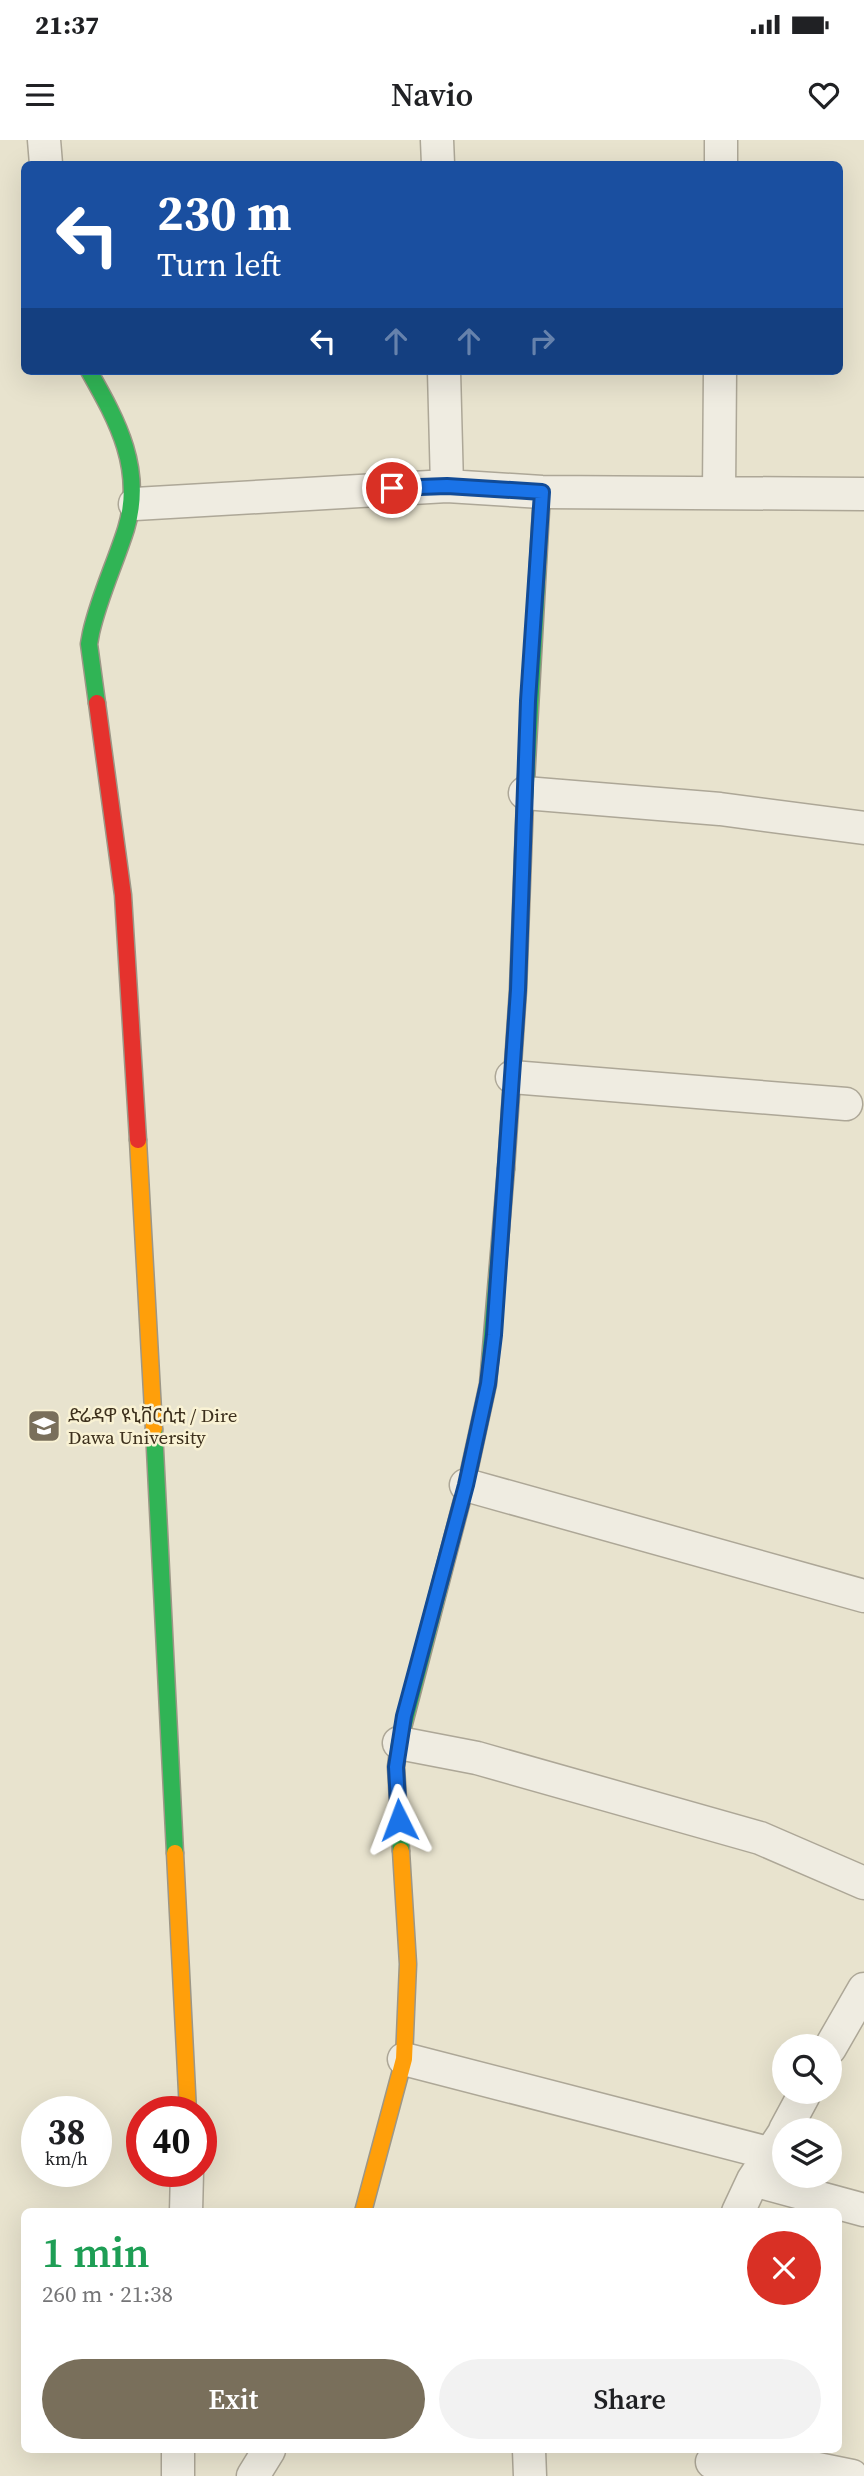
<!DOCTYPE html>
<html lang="en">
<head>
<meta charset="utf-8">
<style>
	:root { --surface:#fff; --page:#f2f2f2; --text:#202124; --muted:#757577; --accent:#796f5b }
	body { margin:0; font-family:"Source Serif 4","Noto Sans Ethiopic",serif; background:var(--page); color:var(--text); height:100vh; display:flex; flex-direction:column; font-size:26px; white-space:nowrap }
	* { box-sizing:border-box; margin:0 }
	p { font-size:23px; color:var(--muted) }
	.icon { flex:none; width:38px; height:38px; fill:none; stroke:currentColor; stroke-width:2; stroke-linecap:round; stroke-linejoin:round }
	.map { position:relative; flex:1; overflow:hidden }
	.sheet { position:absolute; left:21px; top:2068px; width:821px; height:245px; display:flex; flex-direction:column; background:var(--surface); border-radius:10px; box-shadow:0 7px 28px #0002 }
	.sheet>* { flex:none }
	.hud { position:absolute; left:21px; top:21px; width:822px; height:214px; border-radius:10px; box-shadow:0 7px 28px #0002; background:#1a4fa0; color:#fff; overflow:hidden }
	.controls { position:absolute; left:772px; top:1894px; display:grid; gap:14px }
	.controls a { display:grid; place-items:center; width:70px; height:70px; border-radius:50%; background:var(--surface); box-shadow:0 7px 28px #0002; font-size:35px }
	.speed { position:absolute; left:21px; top:1956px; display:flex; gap:14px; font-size:35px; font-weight:700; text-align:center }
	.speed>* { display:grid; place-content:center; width:91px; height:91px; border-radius:50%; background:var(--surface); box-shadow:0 7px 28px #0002; line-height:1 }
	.speed small { font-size:18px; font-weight:400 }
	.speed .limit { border:10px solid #d22; background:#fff; color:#111 }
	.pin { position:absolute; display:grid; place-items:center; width:60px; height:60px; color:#fff; margin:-30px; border:4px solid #fff; border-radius:50%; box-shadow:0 2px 7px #0007 }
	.me { position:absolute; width:77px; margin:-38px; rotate:357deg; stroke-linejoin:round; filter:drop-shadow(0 0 5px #0008) }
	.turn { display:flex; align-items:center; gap:24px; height:147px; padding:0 21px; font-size:32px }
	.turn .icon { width:91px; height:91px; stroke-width:2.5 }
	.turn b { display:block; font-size:49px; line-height:60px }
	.lanes { display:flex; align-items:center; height:66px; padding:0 21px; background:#0003; justify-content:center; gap:35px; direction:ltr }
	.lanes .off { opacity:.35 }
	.round { display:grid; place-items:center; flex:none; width:74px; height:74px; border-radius:37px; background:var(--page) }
	.summary { display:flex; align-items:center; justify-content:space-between; height:119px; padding:0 21px }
	h1 { font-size:42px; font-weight:600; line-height:52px; color:#1e9e55 }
	.action { display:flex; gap:14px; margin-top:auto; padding:14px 21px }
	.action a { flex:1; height:80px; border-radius:42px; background:var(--accent); color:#fff; font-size:28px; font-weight:600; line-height:80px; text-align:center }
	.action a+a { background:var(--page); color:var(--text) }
	.status { display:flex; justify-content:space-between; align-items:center; height:49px; padding:0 35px; background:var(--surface); direction:ltr }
	.status svg { height:19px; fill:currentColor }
	header { display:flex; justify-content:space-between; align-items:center; height:91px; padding:0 21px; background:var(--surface); font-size:32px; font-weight:600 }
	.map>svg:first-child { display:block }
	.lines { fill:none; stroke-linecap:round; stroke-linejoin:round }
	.street-casing { stroke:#ada797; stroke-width:35 }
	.fast-casing { stroke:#9d9787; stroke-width:19 }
	.slow-casing { stroke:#9d9787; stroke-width:19 }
	.jam-casing { stroke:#9d9787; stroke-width:19 }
	.street { stroke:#efece1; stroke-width:32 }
	.fast { stroke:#30b455; stroke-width:16 }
	.slow { stroke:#ff9f0a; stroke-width:16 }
	.jam { stroke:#e5322d; stroke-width:16 }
	.route-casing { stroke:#114b97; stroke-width:18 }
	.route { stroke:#1a73e8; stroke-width:12 }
	.labels { text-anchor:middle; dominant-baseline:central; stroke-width:5; stroke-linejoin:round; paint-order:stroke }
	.poi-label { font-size:19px; fill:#3d301d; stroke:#f9f2d4; text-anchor:start }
</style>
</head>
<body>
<div class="status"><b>21:37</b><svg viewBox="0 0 49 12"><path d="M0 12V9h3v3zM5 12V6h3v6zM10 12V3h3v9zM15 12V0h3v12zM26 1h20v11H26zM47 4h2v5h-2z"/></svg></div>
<header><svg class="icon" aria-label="menu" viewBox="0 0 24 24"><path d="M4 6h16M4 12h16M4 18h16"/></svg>Navio<svg class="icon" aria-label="heart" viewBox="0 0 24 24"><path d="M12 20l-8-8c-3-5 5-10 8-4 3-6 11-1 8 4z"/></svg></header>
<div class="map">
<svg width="864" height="2336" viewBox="0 0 864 2336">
	<rect width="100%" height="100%" fill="#e8e3ce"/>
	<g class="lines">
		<defs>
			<path id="street" d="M44,0l2,24
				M437,0l1,24
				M721,24v-24
				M444,231l3,115
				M719,352l1,-121
				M135,364l312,-18 95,6 322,2
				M525,653l195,16 144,19
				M512,937l334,27
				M466,1345l398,111
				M399,1603l78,15 283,80 104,45
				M830,1908l34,-59
				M404,1919l368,95
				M785,1990l21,-39
				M753,2040l111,30
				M186,2072l1,-40
				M738,2072l15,-32 31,-47
				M178,2310v26
				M529,2310l1,26
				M712,2322l66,-1 74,15
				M253,2336l16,-26"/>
			<path id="fast" d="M89,231c29,51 55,99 37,158 -11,35 -27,68 -35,104l-2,11 8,59
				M525,660l17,-308
				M154,1289l21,424
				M401,1711l-5,-84 3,-24 67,-258 22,-101 18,-215"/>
			<path id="slow" d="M138,1000l16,289
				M175,1713l13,259
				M363,2072l41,-153 4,-95 -7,-113"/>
			<path id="jam" d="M97,563l26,192 15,245
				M506,1029l12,-179 7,-190"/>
		</defs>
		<use href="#street" class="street-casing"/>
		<use href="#fast" class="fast-casing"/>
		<use href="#slow" class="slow-casing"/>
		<use href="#jam" class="jam-casing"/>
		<use href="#street" class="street"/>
		<use href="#fast" class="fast"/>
		<use href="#slow" class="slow"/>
		<use href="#jam" class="jam"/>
	</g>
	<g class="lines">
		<defs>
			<path id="route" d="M392,348l55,-2 95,6 -14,209 -10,289 -24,345 -6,49 -22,101 -62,231 -8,51 3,53"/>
		</defs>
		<use href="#route" class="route-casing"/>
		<use href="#route" class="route"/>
	</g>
	<defs>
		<symbol id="university-square" viewBox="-11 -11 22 22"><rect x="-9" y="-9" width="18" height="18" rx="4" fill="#796f5b" stroke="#f9f2d4"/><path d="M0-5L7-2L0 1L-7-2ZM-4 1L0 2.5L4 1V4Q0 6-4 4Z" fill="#fff"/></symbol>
	</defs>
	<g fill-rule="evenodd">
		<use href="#university-square" x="25" y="1267" width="38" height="38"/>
	</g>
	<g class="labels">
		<g class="poi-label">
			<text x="68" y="1275">ድሬዳዋ ዩኒቨርሲቲ / Dire<tspan x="68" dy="22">Dawa University</tspan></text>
		</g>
	</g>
</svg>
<div class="controls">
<a><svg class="icon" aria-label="search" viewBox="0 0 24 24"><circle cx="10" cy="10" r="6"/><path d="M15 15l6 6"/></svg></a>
<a><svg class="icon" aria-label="layers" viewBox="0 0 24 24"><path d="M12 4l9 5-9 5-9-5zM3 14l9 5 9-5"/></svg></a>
</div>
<div class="speed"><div>38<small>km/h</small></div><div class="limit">40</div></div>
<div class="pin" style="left:392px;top:348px;background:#d93025"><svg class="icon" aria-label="arrive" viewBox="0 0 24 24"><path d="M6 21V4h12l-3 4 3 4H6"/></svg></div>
<svg class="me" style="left:399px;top:1680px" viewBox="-20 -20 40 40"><path d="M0-17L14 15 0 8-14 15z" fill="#1a73e8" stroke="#fff" stroke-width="4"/></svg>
<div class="hud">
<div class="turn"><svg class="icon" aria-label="left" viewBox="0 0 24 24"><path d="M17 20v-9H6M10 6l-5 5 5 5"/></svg><div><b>230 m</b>Turn left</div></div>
<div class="lanes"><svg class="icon" aria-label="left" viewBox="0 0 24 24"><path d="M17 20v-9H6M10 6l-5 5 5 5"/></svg><svg class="icon off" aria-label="ahead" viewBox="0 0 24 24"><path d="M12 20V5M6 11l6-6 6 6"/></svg><svg class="icon off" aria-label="ahead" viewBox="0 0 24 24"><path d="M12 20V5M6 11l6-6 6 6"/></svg><svg class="icon off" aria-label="right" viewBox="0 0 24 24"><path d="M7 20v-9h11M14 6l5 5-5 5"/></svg></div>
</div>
<section class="sheet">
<div class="summary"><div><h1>1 min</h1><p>260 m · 21:38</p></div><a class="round" style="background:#d93025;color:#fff"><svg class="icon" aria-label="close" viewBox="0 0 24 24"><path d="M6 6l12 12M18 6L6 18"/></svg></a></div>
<div class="action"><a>Exit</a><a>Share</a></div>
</section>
</div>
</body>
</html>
